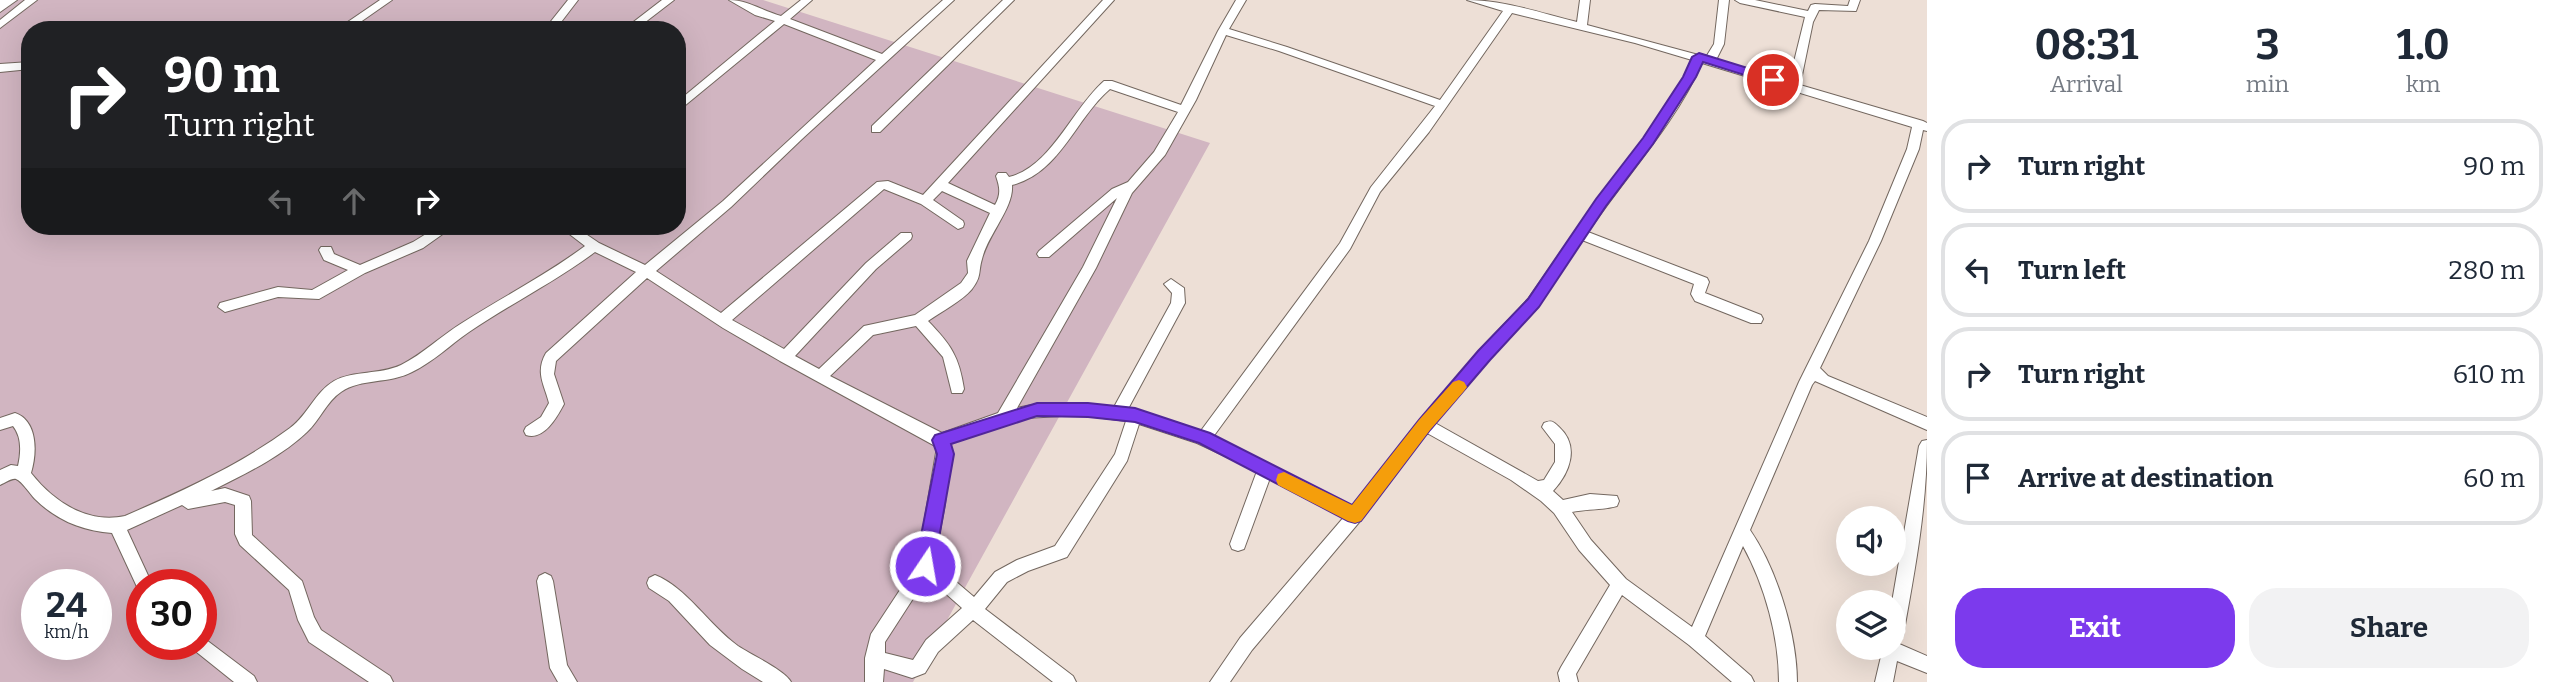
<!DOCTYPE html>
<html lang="en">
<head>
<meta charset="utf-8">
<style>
	:root { --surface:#fff; --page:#f2f2f3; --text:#1f2937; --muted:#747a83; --line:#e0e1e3; --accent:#7c3aed }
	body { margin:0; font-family:Bitter,serif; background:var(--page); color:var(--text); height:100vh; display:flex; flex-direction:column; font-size:26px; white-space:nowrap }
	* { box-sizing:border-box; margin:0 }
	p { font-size:23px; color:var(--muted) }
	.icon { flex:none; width:38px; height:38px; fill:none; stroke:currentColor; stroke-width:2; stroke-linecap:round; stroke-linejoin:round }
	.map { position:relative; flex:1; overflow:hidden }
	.panel { display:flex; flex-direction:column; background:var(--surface); width:630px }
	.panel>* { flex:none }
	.hud { position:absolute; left:21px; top:21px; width:665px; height:214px; border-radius:28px; box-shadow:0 7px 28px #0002; background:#202124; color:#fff; overflow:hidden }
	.buttons { position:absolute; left:1836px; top:506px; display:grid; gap:14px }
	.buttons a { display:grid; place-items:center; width:70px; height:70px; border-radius:50%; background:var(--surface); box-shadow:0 7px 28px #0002; font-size:35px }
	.speed { position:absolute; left:21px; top:569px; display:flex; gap:14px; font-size:35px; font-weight:700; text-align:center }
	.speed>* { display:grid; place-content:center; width:91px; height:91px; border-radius:50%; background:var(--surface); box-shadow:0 7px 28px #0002; line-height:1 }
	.speed small { font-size:18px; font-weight:400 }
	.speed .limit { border:10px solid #d22; background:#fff; color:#111 }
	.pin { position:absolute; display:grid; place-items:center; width:60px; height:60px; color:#fff; margin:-30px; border:4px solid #fff; border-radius:50%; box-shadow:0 2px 7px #0007 }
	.me { position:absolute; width:77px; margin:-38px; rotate:12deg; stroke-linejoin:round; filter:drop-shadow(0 0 5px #0008) }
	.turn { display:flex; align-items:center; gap:24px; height:147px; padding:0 28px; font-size:32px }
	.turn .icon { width:91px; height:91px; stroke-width:2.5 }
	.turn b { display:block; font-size:49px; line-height:60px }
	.lanes { display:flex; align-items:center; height:66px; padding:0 28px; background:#0003; justify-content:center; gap:35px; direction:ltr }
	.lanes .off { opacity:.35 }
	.eta { display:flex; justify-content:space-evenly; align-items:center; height:119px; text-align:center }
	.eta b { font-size:42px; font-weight:700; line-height:49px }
	.action { display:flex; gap:14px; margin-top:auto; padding:14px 28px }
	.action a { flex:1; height:80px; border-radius:28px; background:var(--accent); color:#fff; font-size:28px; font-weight:700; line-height:80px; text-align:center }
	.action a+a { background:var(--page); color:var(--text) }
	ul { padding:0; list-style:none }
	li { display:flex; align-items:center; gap:21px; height:94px; margin:0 14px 10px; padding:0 14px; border:4px solid var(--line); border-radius:28px }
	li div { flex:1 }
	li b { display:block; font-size:26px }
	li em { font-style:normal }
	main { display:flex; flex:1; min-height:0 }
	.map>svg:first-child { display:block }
	.green { fill:#d1b5c1; fill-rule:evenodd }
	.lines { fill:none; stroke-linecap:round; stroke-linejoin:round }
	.minor-casing { stroke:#73675f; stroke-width:2 }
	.highway-casing { stroke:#73675f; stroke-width:2 }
	.minor { fill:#fff; fill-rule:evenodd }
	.highway { fill:#fff; fill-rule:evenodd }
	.route { fill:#7c3aed; stroke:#51269a; stroke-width:2 }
	.slow { fill:#f59e0b }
</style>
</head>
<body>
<main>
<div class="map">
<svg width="1927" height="682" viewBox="0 0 1927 682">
	<rect width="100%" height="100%" fill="#eddfd6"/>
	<path class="green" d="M0,0h763l447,143 -297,539h-913zM30,30h647v196h-647zM37,584h59v60h-59zM142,584h59v60h-59z"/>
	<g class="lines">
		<defs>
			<path id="minor" d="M25,0h12l-37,28v-8z
				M380,0h12l-43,30h-13z
				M568,0h10l-23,30h-11z
				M662,0h12l-39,30h-12z
				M729,0c18,0 34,11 52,16l20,-16h11l-22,19 92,35 61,-54h11l-152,139 -71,68 -75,64 65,42 156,-131 11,-1 35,14 180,-195h11l-166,183 47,22c6,-11 5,-17 1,-29l2,-3h8l3,4c42,-10 63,-68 95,-96h8l69,24 37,-74 18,-31h10l-17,29 58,18 153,53 63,-89 -36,-11c37,0 73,13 110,22l3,-22h10l-3,25 119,32 8,-13 5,-44h10l-5,44 -8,16 73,22 16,-65 -65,-14 -5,-3h20l53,11 3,-6 4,-1 33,2 2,-6h10l-4,11 -37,-1 -6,12 -13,63 123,36 4,2v8l-4,-1 -4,19 -38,92 -61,127 8,8 99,41v13l-112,-49 -3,4 -62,145c27,39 47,105 47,152h-18c0,-45 -14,-96 -36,-136l-38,90 46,40 3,6h-22l-43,-37 -67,-50 -46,79 2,8h-18l-2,-9 3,-6 49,-82 -31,-35 -25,-37 -13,-12 -30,-21 -84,-47 -66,87 -109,130 -22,32h-20l30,-44 104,-121 -74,-39 -26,71 -6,2 -6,-2 -2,-5 27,-73 -60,-28 -58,-19 -12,37 -60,96 -39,14 -21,11 -22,27 88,67 3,6h-23l-80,-62 -35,32 -13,21 -13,5 -28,-9 -1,13h-18v-24l6,-24 46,-70 20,-117 -157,-86 -57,-33 -76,-50 -91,83 -2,13 10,30c-7,13 -20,37 -38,31l-2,-4 2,-4 15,-10 8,-14c-5,-19 -14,-31 -3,-50l90,-81 -41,-20c-40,30 -85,52 -126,80 -19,13 -36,30 -57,40 -22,12 -51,6 -71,20 -15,10 -21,28 -34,40 -26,25 -64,43 -96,59l14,-3 24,8 2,5 1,34 50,46 12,36 7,13 69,46 3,6h-24l-60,-40 -11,-22 -9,-30 -49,-45 -5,-11v-29l-10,-3 -37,7 -6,-4 -55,25 25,54h-10v7l-4,-2 -26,-56c-29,-2 -56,-13 -77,-34 -5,-5 -13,-18 -19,-20 -5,-1 -11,4 -16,6v-15l11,-5 7,1c3,-13 4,-29 -5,-40l-13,4v-12l15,-5c23,8 22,40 16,60 23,29 56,51 94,43 57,-25 115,-51 165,-88 18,-13 25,-36 44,-47 20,-11 46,-6 67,-16 22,-11 40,-29 61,-42 41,-26 84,-48 123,-77l-26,-20h15l25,17 46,22 78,-64 153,-141 -92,-36 -107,88v-10l98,-81 -20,-6zM1512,13l123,30 57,17 -8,17 -40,61 -47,62 -69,99 -49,52 -59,70 -67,85 -140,-69 137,-188 30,-57 49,-60zM1226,35l53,16 156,55 -64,81 -31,56 -140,189 -65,-23h-7l57,-106 -1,-15 -13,-9 -7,5 8,9 -1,10 -57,104c-32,-4 -65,-7 -97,1l79,-140 36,-75 33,-38 31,-55zM1702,63l210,64 -5,22 -38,92 -70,141 -107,245 -66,-48 -35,-39 -19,-28c14,-3 32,-2 45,-6l2,-5 -2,-5 -27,-2 -27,6 -10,-9c17,-18 27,-45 6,-64 -6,-6 -8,-7 -15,-4l-2,4 13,17v18l-11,18 -6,1 -103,-58 54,-64 49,-52 44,-67 112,44 -3,10 4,7 56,22h10l2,-4 -2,-4 -56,-22 4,-11 -2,-4 -119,-46c37,-55 87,-108 114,-169zM1110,89l68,23 -24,40 -26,30 -16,7 -73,62 -2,3 2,3h10l68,-59 -34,69 -85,146 -56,20 -112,-57 43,-41 43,-9 27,31 9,36h10l2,-4c-5,-33 -13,-44 -36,-68 14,-10 34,-20 44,-32 10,-13 6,-17 10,-30 6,-25 32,-51 30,-74 48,-12 63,-66 98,-96zM884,189l37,15 37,25 5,-2 1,-3 -1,-3 -30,-21 9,-9 48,22 -23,48 1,12 -7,10 -46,32 -51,11 -45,43 -24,-13 81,-87 35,-30 1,-3 -1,-3h-10l-35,30 -82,86 -52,-29zM1080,415l46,6 -11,33 -60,92 -38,14 -22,12 -21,25 -40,-34 11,-59 6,-61 74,-25zM927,577l35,31 -36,32 -13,20 -28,-7v-11z
				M1003,0h11l-134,132h-8v-6z
				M30,62v7l-30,3v-8z
				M333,226h14l-9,7 -5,-2z
				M439,226h15l-31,22 -58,25 -46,26 -41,-2 -53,15 -7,-5 2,-4 58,-16 34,3 36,-20 -24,-10 -5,-10 2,-3h10l3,7 26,11 53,-23z
				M1927,440c0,67 -12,130 -24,196l-6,7 30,13v17l-30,-12 -4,21h-18l8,-34h11l-2,-46 27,-156 3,-5z
				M545,573l6,3 2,5 14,84 10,17h-19l-8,-14 -13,-87 2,-5z
				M655,575c31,12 54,50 83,71 12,8 48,25 53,36h-28l-21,-13 -32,-24 -41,-44 -20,-13 -2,-5 2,-5z
				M201,636l53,40 3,6h-23l-40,-32 -3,-6h10z"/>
			<path id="highway" d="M0,0h17l-17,12z"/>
		</defs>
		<use href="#minor" class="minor-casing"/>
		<use href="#highway" class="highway-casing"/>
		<use href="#minor" class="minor"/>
		<use href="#highway" class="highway"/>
	</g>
	<path class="route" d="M1699,53l78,24 2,3 -6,4 -70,-22 -7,15 -43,67 -47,62 -67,101 -49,53 -60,70 -69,91 -6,2 -7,-2 -149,-78 -64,-21 -47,-5 -51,-1 -86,28 3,10 -20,112 -3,6 -6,2 -7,-2 -3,-6 22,-112 -5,-14 3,-5 102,-32h51l47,5 75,25 142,72 67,-85 59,-69 50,-52 68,-100 47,-61 40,-61 9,-20z"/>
	<path class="slow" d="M1459,380l5,2 3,5 -3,4 -34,39 -69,91 -6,2 -7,-2 -70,-36 -2,-5 2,-6 6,-2 68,33 67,-85 34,-38z"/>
</svg>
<div class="buttons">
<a><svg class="icon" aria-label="sound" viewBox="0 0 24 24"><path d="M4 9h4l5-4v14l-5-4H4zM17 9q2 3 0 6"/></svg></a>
<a><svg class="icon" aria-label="layers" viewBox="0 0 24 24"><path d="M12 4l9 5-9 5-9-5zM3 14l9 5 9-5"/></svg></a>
</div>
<div class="speed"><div>24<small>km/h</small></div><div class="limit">30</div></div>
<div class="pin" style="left:1773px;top:80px;background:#d93025"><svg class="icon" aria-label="arrive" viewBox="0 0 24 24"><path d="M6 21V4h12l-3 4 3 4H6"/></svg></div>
<svg class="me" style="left:925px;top:566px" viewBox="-20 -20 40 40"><circle r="17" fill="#7c3aed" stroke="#fff" stroke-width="3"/><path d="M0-11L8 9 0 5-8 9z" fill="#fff"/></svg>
<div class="hud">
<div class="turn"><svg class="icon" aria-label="right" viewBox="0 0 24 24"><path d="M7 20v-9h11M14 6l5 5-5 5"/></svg><div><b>90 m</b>Turn right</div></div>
<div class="lanes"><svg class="icon off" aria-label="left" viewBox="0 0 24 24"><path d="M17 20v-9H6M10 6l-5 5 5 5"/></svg><svg class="icon off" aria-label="ahead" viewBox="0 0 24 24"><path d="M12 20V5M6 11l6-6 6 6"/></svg><svg class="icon" aria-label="right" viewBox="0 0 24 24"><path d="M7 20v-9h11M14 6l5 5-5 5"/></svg></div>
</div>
</div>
<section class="panel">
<div class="eta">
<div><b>08:31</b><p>Arrival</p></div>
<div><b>3</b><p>min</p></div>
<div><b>1.0</b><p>km</p></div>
</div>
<ul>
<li><svg class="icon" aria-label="right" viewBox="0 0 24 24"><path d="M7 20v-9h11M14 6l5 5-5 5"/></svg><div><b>Turn right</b></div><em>90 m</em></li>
<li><svg class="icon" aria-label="left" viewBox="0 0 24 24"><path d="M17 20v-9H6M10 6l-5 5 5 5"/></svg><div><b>Turn left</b></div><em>280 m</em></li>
<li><svg class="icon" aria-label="right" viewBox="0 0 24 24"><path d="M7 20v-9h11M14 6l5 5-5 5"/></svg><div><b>Turn right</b></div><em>610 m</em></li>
<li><svg class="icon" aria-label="arrive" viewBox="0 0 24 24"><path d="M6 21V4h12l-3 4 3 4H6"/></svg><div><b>Arrive at destination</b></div><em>60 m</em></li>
</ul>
<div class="action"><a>Exit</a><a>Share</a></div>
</section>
</main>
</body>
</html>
